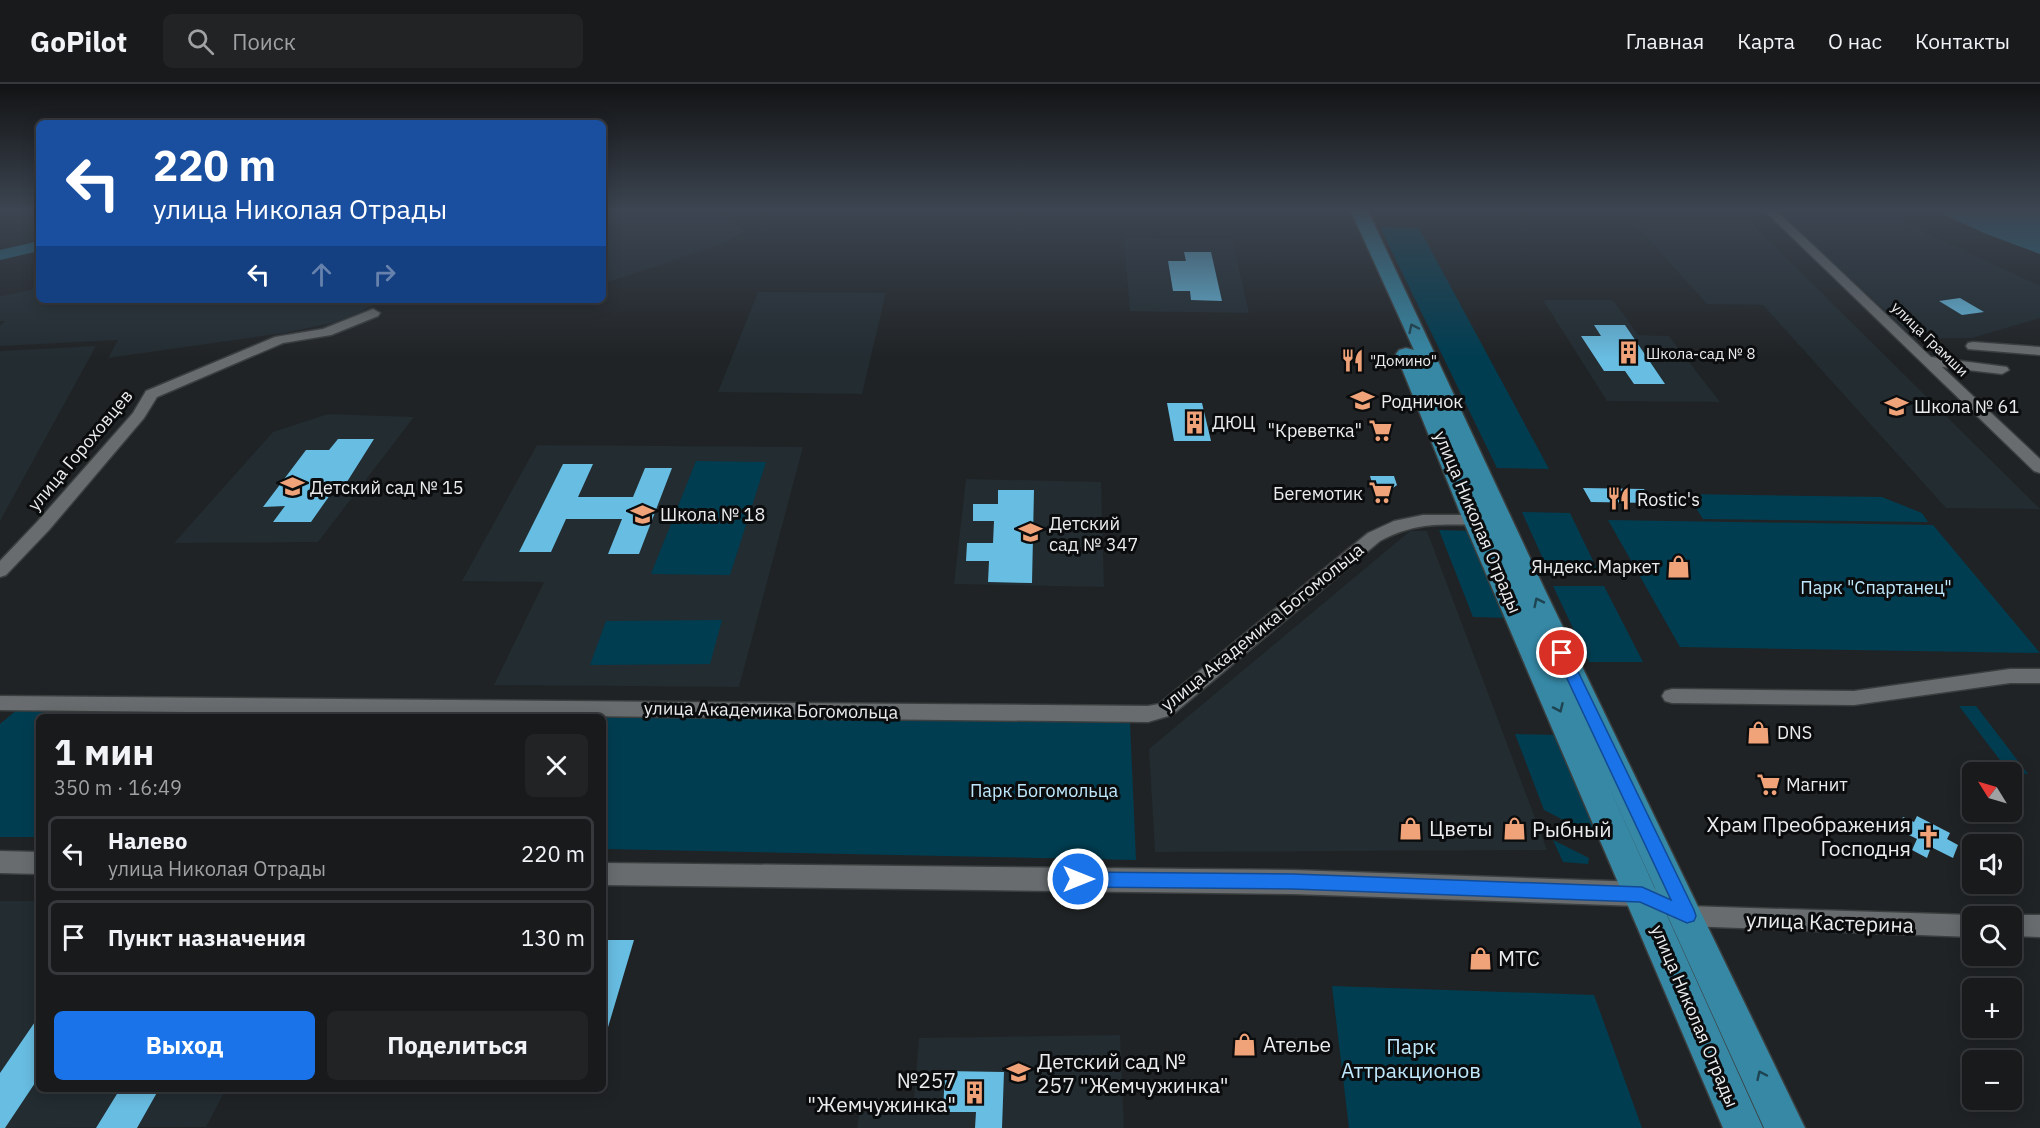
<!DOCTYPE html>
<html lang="ru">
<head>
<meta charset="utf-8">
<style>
	:root { --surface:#181a1c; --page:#212325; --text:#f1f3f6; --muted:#9fa1a3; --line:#36383b; --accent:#1a73e8 }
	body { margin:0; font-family:"IBM Plex Sans",sans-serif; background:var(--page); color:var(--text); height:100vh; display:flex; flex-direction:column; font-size:22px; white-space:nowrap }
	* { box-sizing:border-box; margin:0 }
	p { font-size:20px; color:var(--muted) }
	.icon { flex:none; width:33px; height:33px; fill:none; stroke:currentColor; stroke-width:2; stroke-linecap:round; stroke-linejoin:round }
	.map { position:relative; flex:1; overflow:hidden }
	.sheet { position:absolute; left:36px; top:630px; width:570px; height:378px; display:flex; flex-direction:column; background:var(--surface); border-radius:9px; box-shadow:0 3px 15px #0003,0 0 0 2px var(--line) }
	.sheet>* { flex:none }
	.hud { position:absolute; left:36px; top:36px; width:570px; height:183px; border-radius:9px; box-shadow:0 3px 15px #0003,0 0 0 2px var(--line); background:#1a4fa0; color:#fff; overflow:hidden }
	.needle { width:39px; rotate:307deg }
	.controls { position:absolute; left:1962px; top:678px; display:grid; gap:12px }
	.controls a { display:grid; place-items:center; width:60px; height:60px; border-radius:9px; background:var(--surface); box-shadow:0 3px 15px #0003,0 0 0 2px var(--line); font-size:30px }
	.pin { position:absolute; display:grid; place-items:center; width:51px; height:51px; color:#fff; margin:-26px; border:3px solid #fff; border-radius:50%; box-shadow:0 2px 6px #0007 }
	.me { position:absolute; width:66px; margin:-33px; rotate:90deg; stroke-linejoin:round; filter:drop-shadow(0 0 4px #0008) }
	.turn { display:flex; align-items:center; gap:21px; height:126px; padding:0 18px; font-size:27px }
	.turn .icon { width:78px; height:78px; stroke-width:2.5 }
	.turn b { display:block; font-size:42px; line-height:51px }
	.lanes { display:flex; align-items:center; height:57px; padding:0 18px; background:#0003; justify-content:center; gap:30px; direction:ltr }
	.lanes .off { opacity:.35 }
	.round { display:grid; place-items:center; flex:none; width:63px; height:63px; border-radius:9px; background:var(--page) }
	.head { display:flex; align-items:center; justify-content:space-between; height:102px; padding:0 18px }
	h1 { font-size:36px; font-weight:700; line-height:45px }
	.button { display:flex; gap:12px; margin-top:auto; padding:12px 18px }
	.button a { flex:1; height:69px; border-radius:9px; background:var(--accent); color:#fff; font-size:24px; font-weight:700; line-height:69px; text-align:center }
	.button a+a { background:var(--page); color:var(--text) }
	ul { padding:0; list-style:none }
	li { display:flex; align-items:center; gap:18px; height:75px; margin:0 12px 9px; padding:0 6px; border:3px solid var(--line); border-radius:9px }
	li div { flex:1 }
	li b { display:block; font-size:22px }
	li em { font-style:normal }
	header { display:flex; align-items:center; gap:36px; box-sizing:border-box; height:84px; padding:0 30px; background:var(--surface); border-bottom:2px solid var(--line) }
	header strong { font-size:28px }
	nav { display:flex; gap:33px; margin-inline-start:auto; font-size:21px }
	.search { width:420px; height:54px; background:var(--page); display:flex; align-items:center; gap:15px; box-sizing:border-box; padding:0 21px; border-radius:9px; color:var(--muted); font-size:22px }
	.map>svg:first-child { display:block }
	.built { fill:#222c31 }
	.green { fill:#003d51 }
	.water { fill:#256882 }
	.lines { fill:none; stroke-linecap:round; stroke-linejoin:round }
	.river { fill:#256882; fill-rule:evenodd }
	.building { fill:#68bde2 }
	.minor-casing { stroke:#3a3e3f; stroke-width:3 }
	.tertiary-casing { stroke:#3a3e3f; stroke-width:3 }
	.primary-casing { stroke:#3a3e3f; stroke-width:3 }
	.minor { fill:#686c6e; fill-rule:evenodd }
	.tertiary { fill:#686c6e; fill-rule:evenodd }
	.primary { fill:#3688a5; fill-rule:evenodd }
	.oneway { stroke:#1e4451 }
	.route { fill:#1a73e8; stroke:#114b97; stroke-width:1.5 }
	.labels { text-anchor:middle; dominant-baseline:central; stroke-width:6; stroke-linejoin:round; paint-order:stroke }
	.far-street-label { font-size:15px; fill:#eaecee; stroke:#0b0c0d }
	.far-poi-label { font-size:15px; fill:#eaecee; stroke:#0b0c0d; text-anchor:start }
	.poi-label { font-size:18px; fill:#eaecee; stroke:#0b0c0d; text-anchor:start }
	.street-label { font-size:18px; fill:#eaecee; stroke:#0b0c0d }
	.park-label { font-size:18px; fill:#bfe8fc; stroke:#0b0c0d }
	.near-poi-label { font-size:21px; fill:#eaecee; stroke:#0b0c0d; text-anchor:start }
	.near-street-label { font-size:21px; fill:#eaecee; stroke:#0b0c0d }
	.near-park-label { font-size:21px; fill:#bfe8fc; stroke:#0b0c0d }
</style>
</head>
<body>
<header>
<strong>GoPilot</strong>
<div class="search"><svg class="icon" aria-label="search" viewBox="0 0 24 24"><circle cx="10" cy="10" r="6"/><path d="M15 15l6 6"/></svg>Поиск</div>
<nav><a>Главная</a><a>Карта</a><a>О нас</a><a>Контакты</a></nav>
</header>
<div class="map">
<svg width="2040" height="1044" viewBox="0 0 2040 1044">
	<rect width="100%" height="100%" fill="#202325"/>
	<path class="built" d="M603,127h109l33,20 -19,11 -123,42z
		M1778,127h101l161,75v32l-68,20h-57z
		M1648,137l103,2 289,286 -94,-1 -183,-203 -56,-1 -71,-79z
		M1124,154l108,1 17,74 -119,-2z
		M39,200v16h408l-69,2 -20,11 -26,10 -48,10 -176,25 10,-18 -118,6v-20l5,-5h-5v-25l31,-6z
		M758,208l128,1 -24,101 -144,-2z
		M1543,216h70l25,35 31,1 51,66 -113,-1z
		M96,262l-96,175v-170z
		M328,330l86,3 -96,125 -144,1 99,-111z
		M537,361l266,2 -64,240 -245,-2 50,-103 -82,-1z
		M966,395l135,3 3,105 -150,-3z
		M1410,447h17l120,319 -392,2 -6,-103z
		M0,817h39v188h187l-20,38 -206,1z
		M1120,951l4,93h-267l3,-20 53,1 6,-71z"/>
	<path class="green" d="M1380,143l39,1 130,241 -52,-1z
		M696,377l70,1 -36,113 -79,-1z
		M1687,410l195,3 40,16 6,9 -225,-3z
		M1522,428l48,1 28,58 -50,-1z
		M1608,436l325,5 107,128 -360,-6z
		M1439,446l34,1 36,87 -36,-1z
		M1553,502h51l39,76h-54z
		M722,536l-12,44 -120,1 16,-44z
		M1959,622h17l52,68 -19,-2z
		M18,625l1112,14 6,137 -533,-11v-132h-564v120h-39v-113z
		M1515,650l46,1 45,107 -62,-32z
		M1553,756l36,18 -1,6 -25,-2z
		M1332,902l262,9 48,133h-293z"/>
	<path class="water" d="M1936,127h104v43l-56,-21z"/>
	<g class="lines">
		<path class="river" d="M39,157v10l-39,9v-10z"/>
	</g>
	<path class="building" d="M1184,168h27l11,49 -31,-1 -1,-9h-17l-5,-30h18z
		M1960,214l24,14 -22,3 -23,-14z
		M1594,241h31l40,59h-31l-9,-13h-21l-23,-35h20z
		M1167,319h35l9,38h-37z
		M338,355h36l-29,46h-8l-26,37h-38l12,-16 -22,1 43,-57h23z
		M563,380h30l-15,33h55l12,-29h27l-33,86h-31l14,-35h-56l-15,33h-32z
		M1370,392h24l3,9 -20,15z
		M1583,404l61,1 8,14 -61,-1z
		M998,406h36l-2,93 -44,-1 1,-21h-23l1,-18h26l1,-22h-21v-17h25z
		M1917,732l33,17 -3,6 11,6 -5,13 -22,-11 -4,11 -15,-8 5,-11 -20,-10 6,-12 11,5z
		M603,856h31l-28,94h-3z
		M39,932v61l-34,51h-5v-55z
		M945,987l59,1 -2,56h-27l1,-16h-33z
		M120,1005h39l-22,39h-41z"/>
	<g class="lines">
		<defs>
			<path id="minor" d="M1765,127h12l154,146 76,10 2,3 -7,4 -60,-7 98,92v14l-6,-2z
				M373,225l7,4 -2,3 -47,19 -48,8 -126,54 -13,21 -95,112 -43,45 -6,2v-16l37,-39 96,-109 13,-22 129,-54 48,-8z
				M1973,258l67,5v8l-72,-6 -2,-3 2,-3z
				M1423,431h52l6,1 2,4 -2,4 -6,1c-37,-1 -61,-2 -95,16l-208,174 -24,7 -1148,-12v-14l1148,10 11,-2 209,-171 26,-12z
				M2010,585h30v14h-30l-156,22 -182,-2 -7,-2 -3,-5 3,-5 7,-2 182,2z
				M1687,822l285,9 3,1h-3v21l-285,-11 -8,-3 -4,-7 4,-7z
				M2012,831h28v22l-28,-1v-20h-3z"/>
			<path id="tertiary" d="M0,767l39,1v22l-39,-1z
				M603,779l690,7 349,12 18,9 4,8 -4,8 -9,4 -13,-5 -345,-12 -690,-9z"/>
			<path id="primary" d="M1351,127h17l177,379 260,538h-41l-159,-350 158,350h-40l-260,-608 -67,-166 3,-4 7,-2 8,2z"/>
		</defs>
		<use href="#minor" class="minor-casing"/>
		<use href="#tertiary" class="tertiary-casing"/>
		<use href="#primary" class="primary-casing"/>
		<use href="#minor" class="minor"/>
		<use href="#tertiary" class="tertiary"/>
		<use href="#primary" class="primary"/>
	</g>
	<defs><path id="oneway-chevron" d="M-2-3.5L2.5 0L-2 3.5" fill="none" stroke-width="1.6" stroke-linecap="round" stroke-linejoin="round" transform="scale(1.5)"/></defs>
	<g class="oneway">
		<use href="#oneway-chevron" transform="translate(1413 244) rotate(-115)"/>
		<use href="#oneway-chevron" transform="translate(1538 518) rotate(-116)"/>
		<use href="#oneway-chevron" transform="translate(1559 624) rotate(66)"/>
		<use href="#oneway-chevron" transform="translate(1761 991) rotate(-115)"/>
	</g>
	<linearGradient id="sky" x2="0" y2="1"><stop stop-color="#121314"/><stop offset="0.46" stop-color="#3c4551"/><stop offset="1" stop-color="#3c4551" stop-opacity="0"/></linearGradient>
	<rect width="2040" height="274" fill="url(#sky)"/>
	<path class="route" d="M1562,564l7,5 125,257 2,6 -2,5 -7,2 -47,-21 -347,-13 -215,-2 -6,-3 -2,-5 2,-5 6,-2 215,2 349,13 29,13 -116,-247z"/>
	<defs>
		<symbol id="building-bare" viewBox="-9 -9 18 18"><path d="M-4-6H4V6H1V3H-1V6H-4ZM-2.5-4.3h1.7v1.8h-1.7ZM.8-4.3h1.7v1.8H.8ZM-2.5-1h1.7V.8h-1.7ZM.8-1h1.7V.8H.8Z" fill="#f0a279" stroke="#0b0c0d" stroke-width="2.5" paint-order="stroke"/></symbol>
		<symbol id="restaurant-bare" viewBox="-9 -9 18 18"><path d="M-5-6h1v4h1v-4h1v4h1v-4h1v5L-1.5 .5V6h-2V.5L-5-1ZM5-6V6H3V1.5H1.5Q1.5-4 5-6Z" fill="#f0a279" stroke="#0b0c0d" stroke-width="2.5" paint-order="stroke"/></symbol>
		<symbol id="school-bare" viewBox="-9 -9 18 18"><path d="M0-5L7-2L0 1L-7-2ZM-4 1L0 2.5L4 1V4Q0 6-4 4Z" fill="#f0a279" stroke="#0b0c0d" stroke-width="2.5" paint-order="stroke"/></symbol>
		<symbol id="supermarket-bare" viewBox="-9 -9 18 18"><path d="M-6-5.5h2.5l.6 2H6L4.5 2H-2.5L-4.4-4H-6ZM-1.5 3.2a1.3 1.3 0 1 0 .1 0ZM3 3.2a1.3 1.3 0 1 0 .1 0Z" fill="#f0a279" stroke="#0b0c0d" stroke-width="2.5" paint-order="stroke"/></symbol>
		<symbol id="shop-bare" viewBox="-9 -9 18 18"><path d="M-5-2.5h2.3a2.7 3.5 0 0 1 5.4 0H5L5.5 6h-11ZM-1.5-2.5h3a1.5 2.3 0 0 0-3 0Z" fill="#f0a279" stroke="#0b0c0d" stroke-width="2.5" paint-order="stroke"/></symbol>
		<symbol id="church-bare" viewBox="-9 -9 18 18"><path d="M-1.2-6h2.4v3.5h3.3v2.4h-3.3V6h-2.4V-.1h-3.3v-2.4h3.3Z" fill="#f0a279" stroke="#0b0c0d" stroke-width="2.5" paint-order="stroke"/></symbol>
	</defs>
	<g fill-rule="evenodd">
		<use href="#building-bare" x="1612" y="252" width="33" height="33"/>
		<use href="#restaurant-bare" x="1336" y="260" width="33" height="33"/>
		<use href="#school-bare" x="1346" y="300" width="33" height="33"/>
		<use href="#school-bare" x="1880" y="306" width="33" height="33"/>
		<use href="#building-bare" x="1178" y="322" width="33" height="33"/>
		<use href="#supermarket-bare" x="1364" y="330" width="33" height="33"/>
		<use href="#school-bare" x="276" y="386" width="33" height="33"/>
		<use href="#supermarket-bare" x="1364" y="392" width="33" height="33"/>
		<use href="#restaurant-bare" x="1602" y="398" width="33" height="33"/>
		<use href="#school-bare" x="626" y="414" width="33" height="33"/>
		<use href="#school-bare" x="1014" y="432" width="33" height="33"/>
		<use href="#shop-bare" x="1662" y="466" width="33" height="33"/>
		<use href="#shop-bare" x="1742" y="632" width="33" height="33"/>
		<use href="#supermarket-bare" x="1752" y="684" width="33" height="33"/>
		<use href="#shop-bare" x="1394" y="728" width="33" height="33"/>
		<use href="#shop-bare" x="1498" y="728" width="33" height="33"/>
		<use href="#church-bare" x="1912" y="736" width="33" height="33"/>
		<use href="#shop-bare" x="1464" y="858" width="33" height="33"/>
		<use href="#shop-bare" x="1228" y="944" width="33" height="33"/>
		<use href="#school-bare" x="1002" y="972" width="33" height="33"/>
		<use href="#building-bare" x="958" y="992" width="33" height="33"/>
	</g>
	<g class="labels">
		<g class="far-street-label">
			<text transform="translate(1930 255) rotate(44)">улица Грамши</text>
		</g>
		<g class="far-poi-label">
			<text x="1646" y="269">Школа-сад № 8</text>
			<text x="1370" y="276">"Домино"</text>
		</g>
		<g class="poi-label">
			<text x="1381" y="317">Родничок</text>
			<text x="1914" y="322">Школа № 61</text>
			<text x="1212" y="338">ДЮЦ</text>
			<text x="1362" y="346" text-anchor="end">"Креветка"</text>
			<text x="310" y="403">Детский сад № 15</text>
			<text x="1363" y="409" text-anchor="end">Бегемотик</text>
			<text x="1637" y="415">Rostic's</text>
			<text x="660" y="430">Школа № 18</text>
			<text x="1049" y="439">Детский<tspan x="1049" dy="21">сад № 347</tspan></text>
			<text x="1660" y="482" text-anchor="end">Яндекс.Маркет</text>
			<text x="1777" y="648">DNS</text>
			<text x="1786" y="700">Магнит</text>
		</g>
		<g class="street-label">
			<text transform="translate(80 366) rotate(-50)">улица Гороховцев</text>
			<text transform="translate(1478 438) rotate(67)">улица Николая Отрады</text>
			<text transform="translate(1262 543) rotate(-39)">улица Академика Богомольца</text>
			<text transform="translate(771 626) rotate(1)">улица Академика Богомольца</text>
			<text transform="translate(1695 932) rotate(67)">улица Николая Отрады</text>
		</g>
		<g class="park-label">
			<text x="1876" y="503">Парк "Спартанец"</text>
			<text x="1044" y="706">Парк Богомольца</text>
		</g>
		<g class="near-poi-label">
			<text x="1911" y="740" text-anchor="end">Храм Преображения<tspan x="1911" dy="24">Господня</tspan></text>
			<text x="1429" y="744">Цветы</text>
			<text x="1532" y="745">Рыбный</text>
			<text x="1498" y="874">МТС</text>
			<text x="1263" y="960">Ателье</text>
			<text x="1037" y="977">Детский сад №<tspan x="1037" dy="24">257 "Жемчужинка"</tspan></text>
			<text x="956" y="996" text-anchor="end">№257<tspan x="956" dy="24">"Жемчужинка"</tspan></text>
		</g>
		<g class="near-street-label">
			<text transform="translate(1830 838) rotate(2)">улица Кастерина</text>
		</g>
		<g class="near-park-label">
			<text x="1411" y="962">Парк<tspan x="1411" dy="24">Аттракционов</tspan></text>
		</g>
	</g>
</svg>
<div class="controls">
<a><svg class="needle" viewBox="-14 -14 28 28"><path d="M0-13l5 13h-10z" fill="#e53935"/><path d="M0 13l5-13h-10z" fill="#9fa1a3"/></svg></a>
<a><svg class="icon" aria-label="sound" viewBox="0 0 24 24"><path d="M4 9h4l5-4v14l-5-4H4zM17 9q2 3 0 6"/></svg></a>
<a><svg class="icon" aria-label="search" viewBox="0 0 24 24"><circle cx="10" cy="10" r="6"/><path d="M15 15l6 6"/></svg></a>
<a>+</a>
<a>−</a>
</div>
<div class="pin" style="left:1562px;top:569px;background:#d93025"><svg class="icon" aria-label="arrive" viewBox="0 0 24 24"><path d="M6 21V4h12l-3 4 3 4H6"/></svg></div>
<svg class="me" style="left:1078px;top:795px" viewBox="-20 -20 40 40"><circle r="17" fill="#1a73e8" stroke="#fff" stroke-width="3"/><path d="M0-11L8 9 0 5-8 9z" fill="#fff"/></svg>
<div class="hud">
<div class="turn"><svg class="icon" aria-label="left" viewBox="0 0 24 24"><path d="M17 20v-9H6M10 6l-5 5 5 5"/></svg><div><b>220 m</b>улица Николая Отрады</div></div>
<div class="lanes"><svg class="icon" aria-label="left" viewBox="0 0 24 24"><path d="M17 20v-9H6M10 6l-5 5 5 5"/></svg><svg class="icon off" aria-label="ahead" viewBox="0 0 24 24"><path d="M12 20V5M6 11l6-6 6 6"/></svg><svg class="icon off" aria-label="right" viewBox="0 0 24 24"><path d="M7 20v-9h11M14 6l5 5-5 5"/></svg></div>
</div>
<section class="sheet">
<div class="head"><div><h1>1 мин</h1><p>350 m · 16:49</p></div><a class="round"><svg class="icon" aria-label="close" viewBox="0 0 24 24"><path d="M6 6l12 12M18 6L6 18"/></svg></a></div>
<ul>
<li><svg class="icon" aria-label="left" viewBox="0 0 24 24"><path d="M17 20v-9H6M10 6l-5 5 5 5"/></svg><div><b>Налево</b><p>улица Николая Отрады</p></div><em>220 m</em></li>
<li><svg class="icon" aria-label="arrive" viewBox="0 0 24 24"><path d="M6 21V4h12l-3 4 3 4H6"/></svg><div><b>Пункт назначения</b></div><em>130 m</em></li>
</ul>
<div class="button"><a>Выход</a><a>Поделиться</a></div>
</section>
</div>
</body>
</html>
